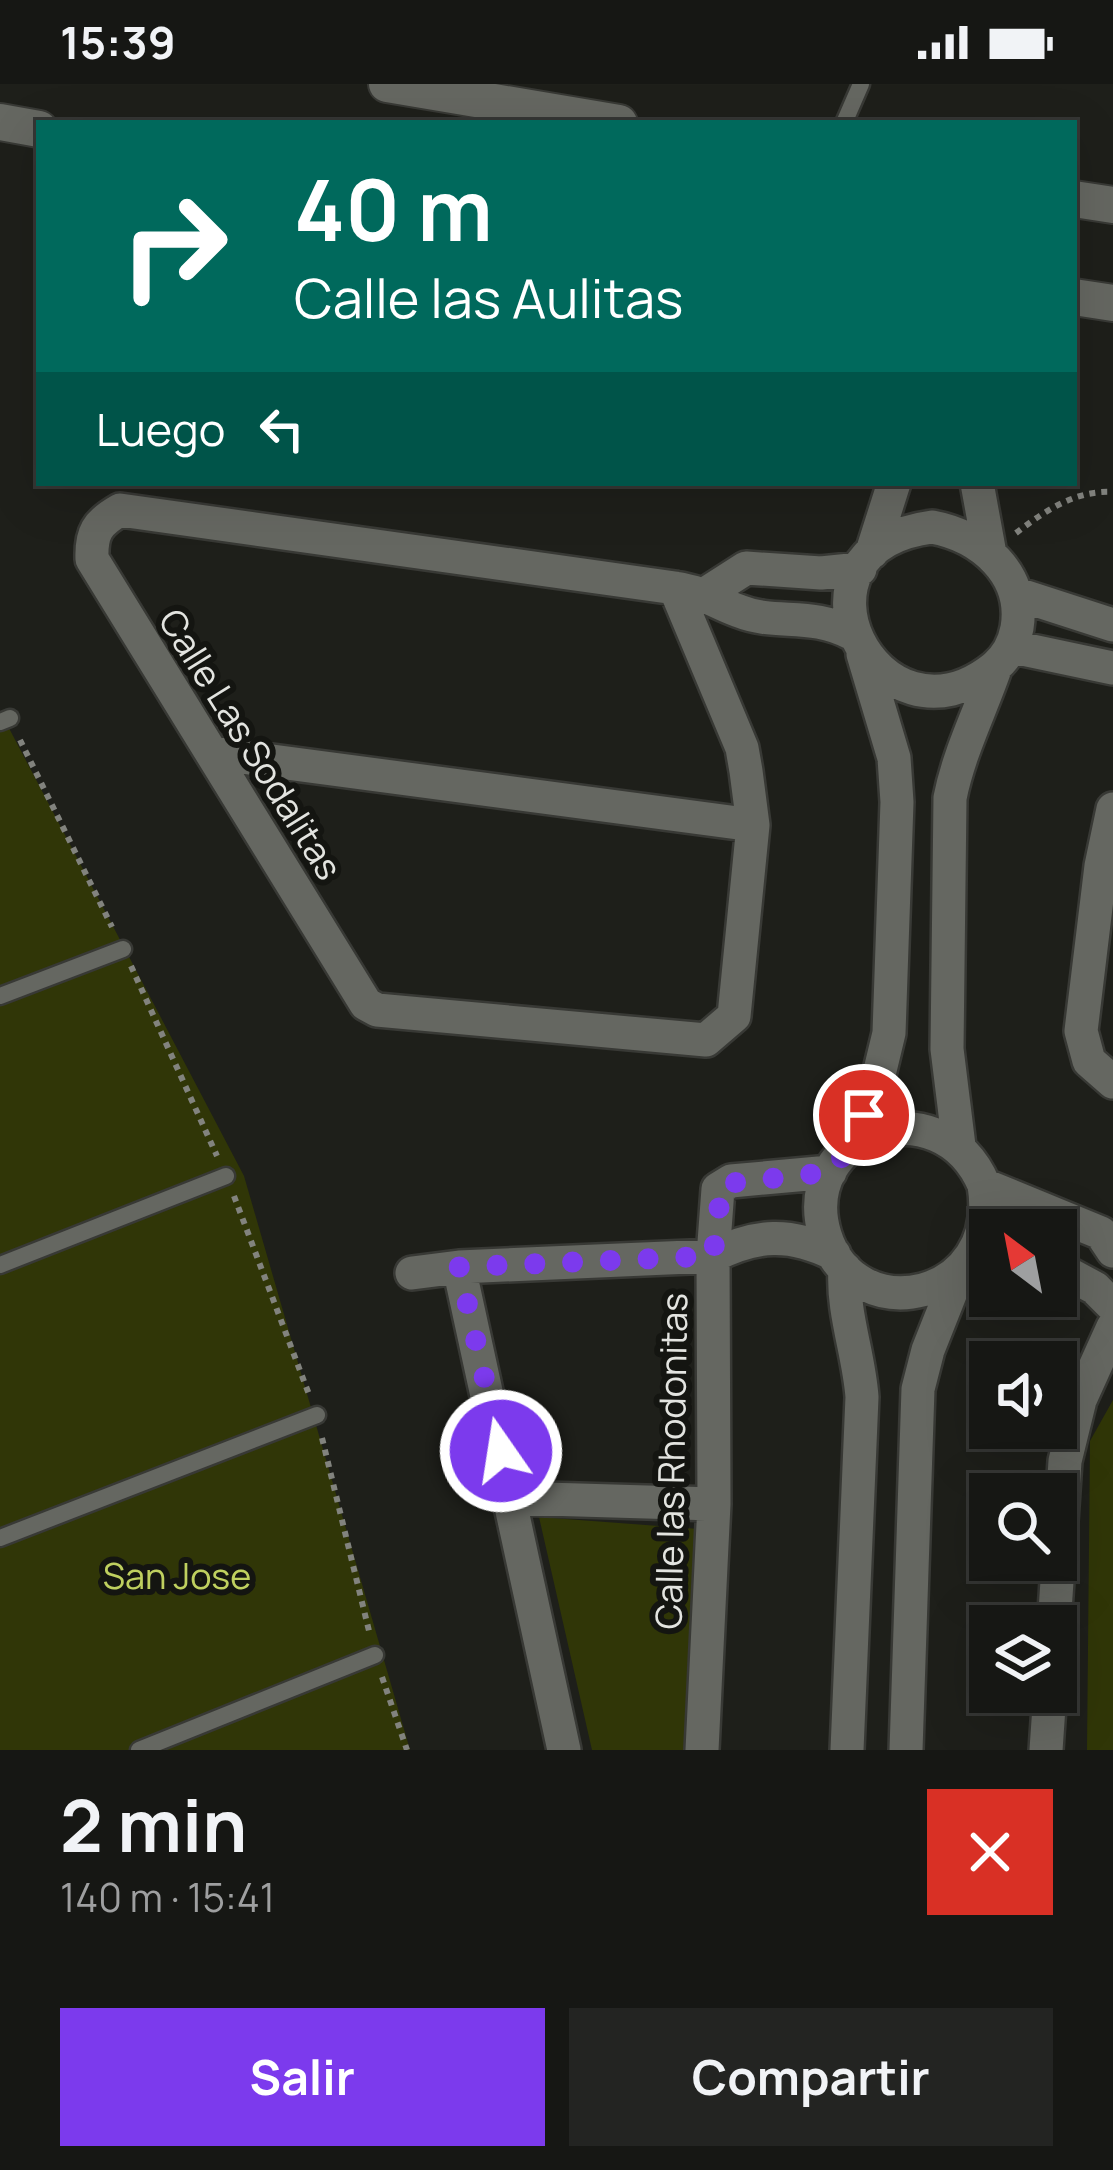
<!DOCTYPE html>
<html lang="es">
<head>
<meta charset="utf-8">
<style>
	:root { --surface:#161714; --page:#232422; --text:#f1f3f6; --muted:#9e9fa0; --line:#353634; --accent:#7c3aed }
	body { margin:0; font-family:Manrope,sans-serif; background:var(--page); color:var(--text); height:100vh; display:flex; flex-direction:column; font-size:45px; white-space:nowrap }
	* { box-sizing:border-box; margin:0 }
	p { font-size:39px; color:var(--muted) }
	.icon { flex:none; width:66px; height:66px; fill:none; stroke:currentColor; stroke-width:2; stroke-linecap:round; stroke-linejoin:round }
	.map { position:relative; height:1666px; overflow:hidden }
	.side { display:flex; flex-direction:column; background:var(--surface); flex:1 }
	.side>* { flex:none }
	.top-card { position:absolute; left:36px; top:36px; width:1041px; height:366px; border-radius:0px; box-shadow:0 12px 48px #0002,0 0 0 3px var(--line); background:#00695c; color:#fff; overflow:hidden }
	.needle { width:78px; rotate:328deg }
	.tools { position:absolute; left:969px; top:1125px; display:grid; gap:24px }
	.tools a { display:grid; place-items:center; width:108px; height:108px; border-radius:0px; background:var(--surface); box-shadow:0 12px 48px #0002,0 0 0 3px var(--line); font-size:60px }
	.pin { position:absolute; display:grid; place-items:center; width:102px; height:102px; color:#fff; margin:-51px; border:6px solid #fff; border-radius:50%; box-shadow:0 3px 12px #0007 }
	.me { position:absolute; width:132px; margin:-66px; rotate:347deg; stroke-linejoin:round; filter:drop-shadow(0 0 9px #0008) }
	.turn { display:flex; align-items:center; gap:42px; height:252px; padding:0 60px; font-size:54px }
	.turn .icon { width:156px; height:156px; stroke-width:2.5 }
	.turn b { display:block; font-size:84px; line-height:102px }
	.then { display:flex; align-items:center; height:114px; padding:0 60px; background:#0003; gap:24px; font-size:45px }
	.round { display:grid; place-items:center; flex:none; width:126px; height:126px; border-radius:0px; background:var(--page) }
	.summary { display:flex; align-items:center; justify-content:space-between; height:204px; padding:0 60px }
	h1 { font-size:72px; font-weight:700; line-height:90px }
	.action { display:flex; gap:24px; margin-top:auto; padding:24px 60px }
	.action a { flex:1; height:138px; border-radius:0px; background:var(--accent); color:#fff; font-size:48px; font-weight:700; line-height:138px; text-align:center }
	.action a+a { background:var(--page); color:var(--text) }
	.status { display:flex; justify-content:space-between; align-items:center; height:84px; padding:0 60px; background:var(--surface); direction:ltr }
	.status svg { height:33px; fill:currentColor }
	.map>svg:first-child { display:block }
	.green { fill:#303607 }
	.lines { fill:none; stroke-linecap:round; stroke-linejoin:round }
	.service-casing { stroke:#383935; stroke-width:21 }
	.minor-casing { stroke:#383935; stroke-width:38 }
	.tertiary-casing { stroke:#383935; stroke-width:40 }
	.path { stroke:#82837e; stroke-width:6; stroke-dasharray:6 6; stroke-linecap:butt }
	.service { stroke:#656761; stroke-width:16 }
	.minor { stroke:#656761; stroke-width:33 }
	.tertiary { stroke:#656761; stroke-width:36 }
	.route { stroke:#7c3aed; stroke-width:21; stroke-dasharray:0 37.8 }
	.labels { text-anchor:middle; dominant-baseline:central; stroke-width:12; stroke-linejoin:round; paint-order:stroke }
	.street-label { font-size:36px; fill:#e3e4e0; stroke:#141511 }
	.park-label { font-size:36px; fill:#bfd05f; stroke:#141511 }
</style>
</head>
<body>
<div class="status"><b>15:39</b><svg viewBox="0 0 49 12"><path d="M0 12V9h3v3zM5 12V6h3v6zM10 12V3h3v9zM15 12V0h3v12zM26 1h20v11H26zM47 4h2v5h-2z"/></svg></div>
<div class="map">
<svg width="1113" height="1666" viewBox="0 0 1113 1666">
	<rect width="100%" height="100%" fill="#1e1f1a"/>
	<path class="green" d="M0,627l244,465 166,574h-410z
		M1113,1316v350h-26l3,-309z
		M539,1433l160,12 -9,221h-98z"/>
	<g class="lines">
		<defs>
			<path id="service" d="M844,39l17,-39
				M0,638l10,-4
				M0,912l123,-47
				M0,1181l226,-89
				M0,1454l317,-123
				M139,1666l236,-95"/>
			<path id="minor" d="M977,399l13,71
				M932,443c49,9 94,47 85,101 -3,16 -9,28 -22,39 -118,95 -225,-119 -63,-140z
				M872,468l22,-69
				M675,504l67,160 4,23 7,54 -19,191 -28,24 -329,-30 -11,-6 -274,-445c-1,-26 5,-36 28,-49l555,78c31,5 37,13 64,23 37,15 72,0 114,23
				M707,509l39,-25 75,5 39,-4
				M1017,510l96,31
				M1013,563l100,21
				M212,669l541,72
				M1113,725l-12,57 -20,165 8,30 24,21
				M851,1062l26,-63 12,-50 8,-231 -3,-44 -31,-104
				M959,1062l-12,-97 3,-251c9,-46 31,-88 46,-132
				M984,1101c19,116 -129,147 -159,50 -31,-102 115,-153 159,-50l117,48 12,18
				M459,1183l105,483
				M1056,1183l39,21 18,18
				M845,1185c-3,43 14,85 17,128l-15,353
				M412,1189l47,-6 254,-11c43,-22 77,-24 121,-2
				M512,1414l202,6
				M1054,1542l11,-165 15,-61 33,-73
				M702,1666l12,-246 -1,-248 5,-67 13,-8 99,-9
				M906,1666l12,-361 10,-39 31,-78
				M1046,1666l4,-58"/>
			<path id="tertiary" d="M387,0l232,39
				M0,38l39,7
				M1074,115l39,6
				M1074,213l39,6"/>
		</defs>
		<use href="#service" class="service-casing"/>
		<use href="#minor" class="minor-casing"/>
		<use href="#tertiary" class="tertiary-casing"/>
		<path class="path" d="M1016,449c29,-22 59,-43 97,-41
			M20,656l92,187
			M131,882l86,190
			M234,1112l76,201
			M322,1354l48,197
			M382,1593l25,73"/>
		<use href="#service" class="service"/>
		<use href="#minor" class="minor"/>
		<use href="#tertiary" class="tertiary"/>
	</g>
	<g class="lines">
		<path class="route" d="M501,1367l-42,-184 254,-11 9,-72 108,-12 21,-26 13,-31"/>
	</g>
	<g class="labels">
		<g class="street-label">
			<text transform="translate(251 660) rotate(58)">Calle Las Sodalitas</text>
			<text transform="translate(671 1377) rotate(-89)">Calle las Rhodonitas</text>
		</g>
		<g class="park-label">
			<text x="177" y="1491">San Jose</text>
		</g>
	</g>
</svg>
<div class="tools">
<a><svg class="needle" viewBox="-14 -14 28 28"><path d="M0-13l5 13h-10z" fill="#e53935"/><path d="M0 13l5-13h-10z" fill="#9e9fa0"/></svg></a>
<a><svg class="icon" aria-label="sound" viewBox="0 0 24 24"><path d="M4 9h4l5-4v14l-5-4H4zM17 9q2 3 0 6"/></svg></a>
<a><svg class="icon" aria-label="search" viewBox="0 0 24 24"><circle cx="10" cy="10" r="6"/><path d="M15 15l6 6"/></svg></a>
<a><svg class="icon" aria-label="layers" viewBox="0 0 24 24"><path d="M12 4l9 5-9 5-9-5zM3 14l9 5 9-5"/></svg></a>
</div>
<div class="pin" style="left:864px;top:1031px;background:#d93025"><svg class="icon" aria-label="arrive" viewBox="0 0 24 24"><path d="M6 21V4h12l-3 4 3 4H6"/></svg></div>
<svg class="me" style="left:501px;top:1367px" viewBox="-20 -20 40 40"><circle r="17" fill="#7c3aed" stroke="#fff" stroke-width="3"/><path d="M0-11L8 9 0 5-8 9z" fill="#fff"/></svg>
<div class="top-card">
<div class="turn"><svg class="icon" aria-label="right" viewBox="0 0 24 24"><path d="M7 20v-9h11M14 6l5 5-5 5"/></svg><div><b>40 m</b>Calle las Aulitas</div></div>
<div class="then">Luego<svg class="icon" aria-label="left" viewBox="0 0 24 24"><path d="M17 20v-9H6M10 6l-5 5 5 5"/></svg></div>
</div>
</div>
<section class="side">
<div class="summary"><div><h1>2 min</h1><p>140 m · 15:41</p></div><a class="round" style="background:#d93025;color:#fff"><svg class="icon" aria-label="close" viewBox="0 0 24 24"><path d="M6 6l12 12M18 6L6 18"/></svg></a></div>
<div class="action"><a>Salir</a><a>Compartir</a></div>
</section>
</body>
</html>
